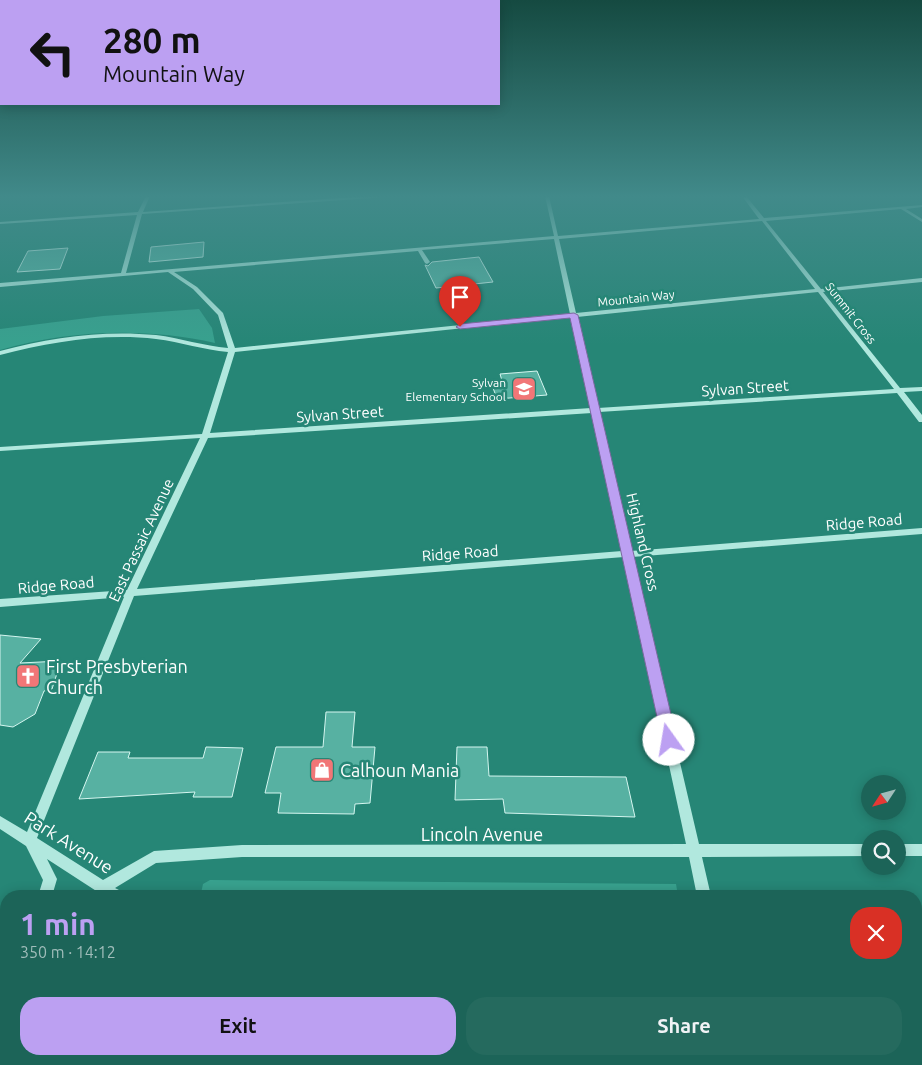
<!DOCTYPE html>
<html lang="en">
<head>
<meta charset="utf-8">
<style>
	:root { --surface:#1c6458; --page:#256a5e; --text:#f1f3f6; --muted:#a0bdba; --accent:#bca0f2 }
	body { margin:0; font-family:Ubuntu,sans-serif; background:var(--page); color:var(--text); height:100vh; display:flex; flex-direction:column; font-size:19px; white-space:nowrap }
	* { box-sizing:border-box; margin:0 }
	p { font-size:16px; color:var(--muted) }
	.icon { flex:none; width:28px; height:28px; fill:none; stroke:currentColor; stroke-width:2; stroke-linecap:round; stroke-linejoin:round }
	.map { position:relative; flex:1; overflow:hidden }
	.details { position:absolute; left:0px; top:890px; width:922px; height:175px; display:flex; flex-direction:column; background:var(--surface); border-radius:20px 20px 0 0; box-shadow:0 2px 12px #0003 }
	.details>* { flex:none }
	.hud { position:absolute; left:0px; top:0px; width:500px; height:105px; box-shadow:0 2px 12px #0003; background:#bca0f2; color:#111; overflow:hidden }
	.needle { width:32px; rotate:234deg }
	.tools { position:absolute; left:861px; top:775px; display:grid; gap:10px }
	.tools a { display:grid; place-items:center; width:45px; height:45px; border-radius:50%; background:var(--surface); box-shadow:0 2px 12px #0003; font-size:25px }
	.pin { position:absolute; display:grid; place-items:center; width:42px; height:42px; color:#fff; margin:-51px -21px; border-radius:50% 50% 50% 0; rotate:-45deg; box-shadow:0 0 5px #0007 }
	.pin .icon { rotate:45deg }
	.me { position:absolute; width:55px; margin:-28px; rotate:347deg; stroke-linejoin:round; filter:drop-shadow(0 0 4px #0008) }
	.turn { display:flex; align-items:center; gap:18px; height:105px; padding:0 20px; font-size:22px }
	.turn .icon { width:65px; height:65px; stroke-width:2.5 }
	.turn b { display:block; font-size:35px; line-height:42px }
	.round { display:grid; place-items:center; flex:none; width:52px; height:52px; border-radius:20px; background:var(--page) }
	.headline { display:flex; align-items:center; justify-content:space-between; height:85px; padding:0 20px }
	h1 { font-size:30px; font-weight:600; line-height:38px; color:var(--accent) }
	.button { display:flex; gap:10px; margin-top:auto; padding:10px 20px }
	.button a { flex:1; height:58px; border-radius:20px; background:var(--accent); color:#111; font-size:20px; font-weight:600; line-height:58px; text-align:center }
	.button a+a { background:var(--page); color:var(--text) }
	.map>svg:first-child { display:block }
	.green { fill:#38a18e }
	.building { fill:#57b1a2; stroke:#d5f6f0 }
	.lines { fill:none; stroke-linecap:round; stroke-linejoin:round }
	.minor { fill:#b1e8de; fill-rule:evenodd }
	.route { fill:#bca0f2; stroke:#7a689d }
	.labels { text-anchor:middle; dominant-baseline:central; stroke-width:5; stroke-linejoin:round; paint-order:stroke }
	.far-street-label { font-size:12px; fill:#fff; stroke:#268676 }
	.far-poi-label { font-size:12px; fill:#fff; stroke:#268676; text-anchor:end }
	.street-label { font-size:15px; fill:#fff; stroke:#268676 }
	.near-poi-label { font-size:18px; fill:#fff; stroke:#268676; text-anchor:start }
	.near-street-label { font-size:18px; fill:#fff; stroke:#268676 }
</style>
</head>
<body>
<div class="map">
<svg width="922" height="1065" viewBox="0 0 922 1065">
	<rect width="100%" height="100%" fill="#268676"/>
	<path class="green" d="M199,309l13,19 3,15c-70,-16 -146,-13 -215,7v-21l103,-13z
		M210,880l466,4 2,12h-475l-2,-3 2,-9z
		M469,1059h239l2,6h-230z"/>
	<path class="building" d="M204,242l-1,15 -54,5 2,-15z
		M68,248l-8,21 -43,3 11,-21z
		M479,257l14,25 -57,6 -11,-23 3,1 4,-4z
		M537,371l10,24 -50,4 -5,-14 11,-1 -3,-10z
		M0,635l41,4 -21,24 41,-2 -9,28 -8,2 -9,23 -22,13 -13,-2z
		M326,712h29l-3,35h23l-5,56 -15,1 -1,10 -76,-1 3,-20h-16l11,-46h47z
		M206,747l37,1 -11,49h-39l2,-5 -116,7 19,-47h32l-2,6h75z
		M457,747h30l2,29 137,1 9,40 -130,-4 -2,-14 -48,1z"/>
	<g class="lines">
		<path class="minor" d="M146,196h4l-7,16 225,-16h21l-2,1 -245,17 -16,59 428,-37 -9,-40h4l9,40 201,-17 -17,-23h4l18,22 158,-13v2l-16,2 16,10v3l-21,-13 -135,12 55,68 101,-11v4l-99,10 77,96 22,-1v4l-18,1 18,23v7h-3l-22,-29 -298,19 32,139 291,-23v6l-290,23 67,287h171v12l-168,1 9,39h-14l-8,-39h-447l-86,6 -41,25 6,3 2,5h-19l-57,-37 10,20 -5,17h-14l5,-16 -17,-34 -26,-17v-13l27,16 97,-235 -124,10v-8l127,-9 73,-152 -200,13v-4l202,-13 26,-82c-24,-2 -47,-10 -72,-13 -53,-6 -105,3 -156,16v-4c51,-14 104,-21 156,-16 24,3 48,11 72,13l-10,-33 -25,-26 -25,-17 -168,15v-4l121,-10 16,-58 -137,9v-2l138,-10zM762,221l53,68 -239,24 -17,-74zM554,239l16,75 -335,34 -12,-35 -26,-26 -23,-15 244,-21 7,12 2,1 3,-2 -8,-12zM818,292l76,97 -296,19 -21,-91zM571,317l20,91 -381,25 25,-81zM592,413l30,138 -485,38 71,-151zM624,557l62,287 -444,1 -88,6 -51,29 -66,-42 97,-242z
			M898,844h24v12h-24z
			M0,938h6v14h-6z
			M21,1059h16l-2,6h-16z
			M365,1059h22l4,6h-23z
			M733,1059h16l2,6h-16z"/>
	</g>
	<linearGradient id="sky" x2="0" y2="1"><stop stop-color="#154a41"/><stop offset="0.57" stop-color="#418a8a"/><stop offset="1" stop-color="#418a8a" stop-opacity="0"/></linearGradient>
	<rect width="922" height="345" fill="url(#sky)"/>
	<path class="route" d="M574,313l4,2 99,425 -3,4 -5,2 -5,-2 -2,-4 -92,-422 -110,11 -4,-2 4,-3z"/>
	<defs>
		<symbol id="school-square" viewBox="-11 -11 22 22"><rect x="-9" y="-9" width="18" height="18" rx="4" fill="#f17677" stroke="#268676"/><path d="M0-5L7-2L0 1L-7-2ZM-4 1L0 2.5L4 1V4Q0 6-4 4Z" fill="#fff"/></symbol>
		<symbol id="church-square" viewBox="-11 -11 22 22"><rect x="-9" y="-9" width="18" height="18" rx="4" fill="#f17677" stroke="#268676"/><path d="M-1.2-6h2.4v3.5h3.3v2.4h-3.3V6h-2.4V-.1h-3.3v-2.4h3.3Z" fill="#fff"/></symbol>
		<symbol id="shop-square" viewBox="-11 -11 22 22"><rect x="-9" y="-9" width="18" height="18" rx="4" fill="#f17677" stroke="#268676"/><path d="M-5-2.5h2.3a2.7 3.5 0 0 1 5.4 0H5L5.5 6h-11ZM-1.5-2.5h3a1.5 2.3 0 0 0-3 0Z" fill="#fff"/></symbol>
	</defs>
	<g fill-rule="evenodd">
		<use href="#school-square" x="510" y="375" width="28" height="28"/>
		<use href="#church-square" x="14" y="662" width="28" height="28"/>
		<use href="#shop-square" x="308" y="756" width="28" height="28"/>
	</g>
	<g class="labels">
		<g class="far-street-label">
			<text transform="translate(636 298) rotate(-6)">Mountain Way</text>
			<text transform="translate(851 313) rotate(52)">Summit Cross</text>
		</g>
		<g class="far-poi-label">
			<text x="506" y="382">Sylvan<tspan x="506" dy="14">Elementary School</tspan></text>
		</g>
		<g class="street-label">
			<text transform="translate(745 388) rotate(-4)">Sylvan Street</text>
			<text transform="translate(340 414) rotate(-4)">Sylvan Street</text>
			<text transform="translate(864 522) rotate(-5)">Ridge Road</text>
			<text transform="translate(141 540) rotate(-65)">East Passaic Avenue</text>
			<text transform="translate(643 542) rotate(77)">Highland Cross</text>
			<text transform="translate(460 553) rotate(-4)">Ridge Road</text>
			<text transform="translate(56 585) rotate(-5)">Ridge Road</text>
		</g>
		<g class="near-poi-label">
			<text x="46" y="666">First Presbyterian<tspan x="46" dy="21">Church</tspan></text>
			<text x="340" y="770">Calhoun Mania</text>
		</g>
		<g class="near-street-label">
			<text x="482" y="834">Lincoln Avenue</text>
			<text transform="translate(69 842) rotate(32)">Park Avenue</text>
		</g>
	</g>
</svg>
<div class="tools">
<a><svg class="needle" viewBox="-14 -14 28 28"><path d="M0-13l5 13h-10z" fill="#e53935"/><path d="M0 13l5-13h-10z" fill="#a0bdba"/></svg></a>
<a><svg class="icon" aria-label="search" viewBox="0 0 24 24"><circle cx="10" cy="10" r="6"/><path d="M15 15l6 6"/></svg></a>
</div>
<div class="pin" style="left:460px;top:327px;background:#d93025"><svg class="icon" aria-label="arrive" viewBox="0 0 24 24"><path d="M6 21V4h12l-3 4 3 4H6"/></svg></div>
<svg class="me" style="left:669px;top:740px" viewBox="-20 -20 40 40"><circle r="19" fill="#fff"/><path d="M0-13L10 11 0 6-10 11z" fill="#bca0f2"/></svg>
<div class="hud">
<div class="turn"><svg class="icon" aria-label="left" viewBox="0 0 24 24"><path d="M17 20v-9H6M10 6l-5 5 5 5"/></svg><div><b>280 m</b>Mountain Way</div></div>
</div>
<section class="details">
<div class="headline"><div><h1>1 min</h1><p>350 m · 14:12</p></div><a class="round" style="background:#d93025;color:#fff"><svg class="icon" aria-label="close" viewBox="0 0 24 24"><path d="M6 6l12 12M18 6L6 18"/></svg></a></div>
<div class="button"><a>Exit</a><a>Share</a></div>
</section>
</div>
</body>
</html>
